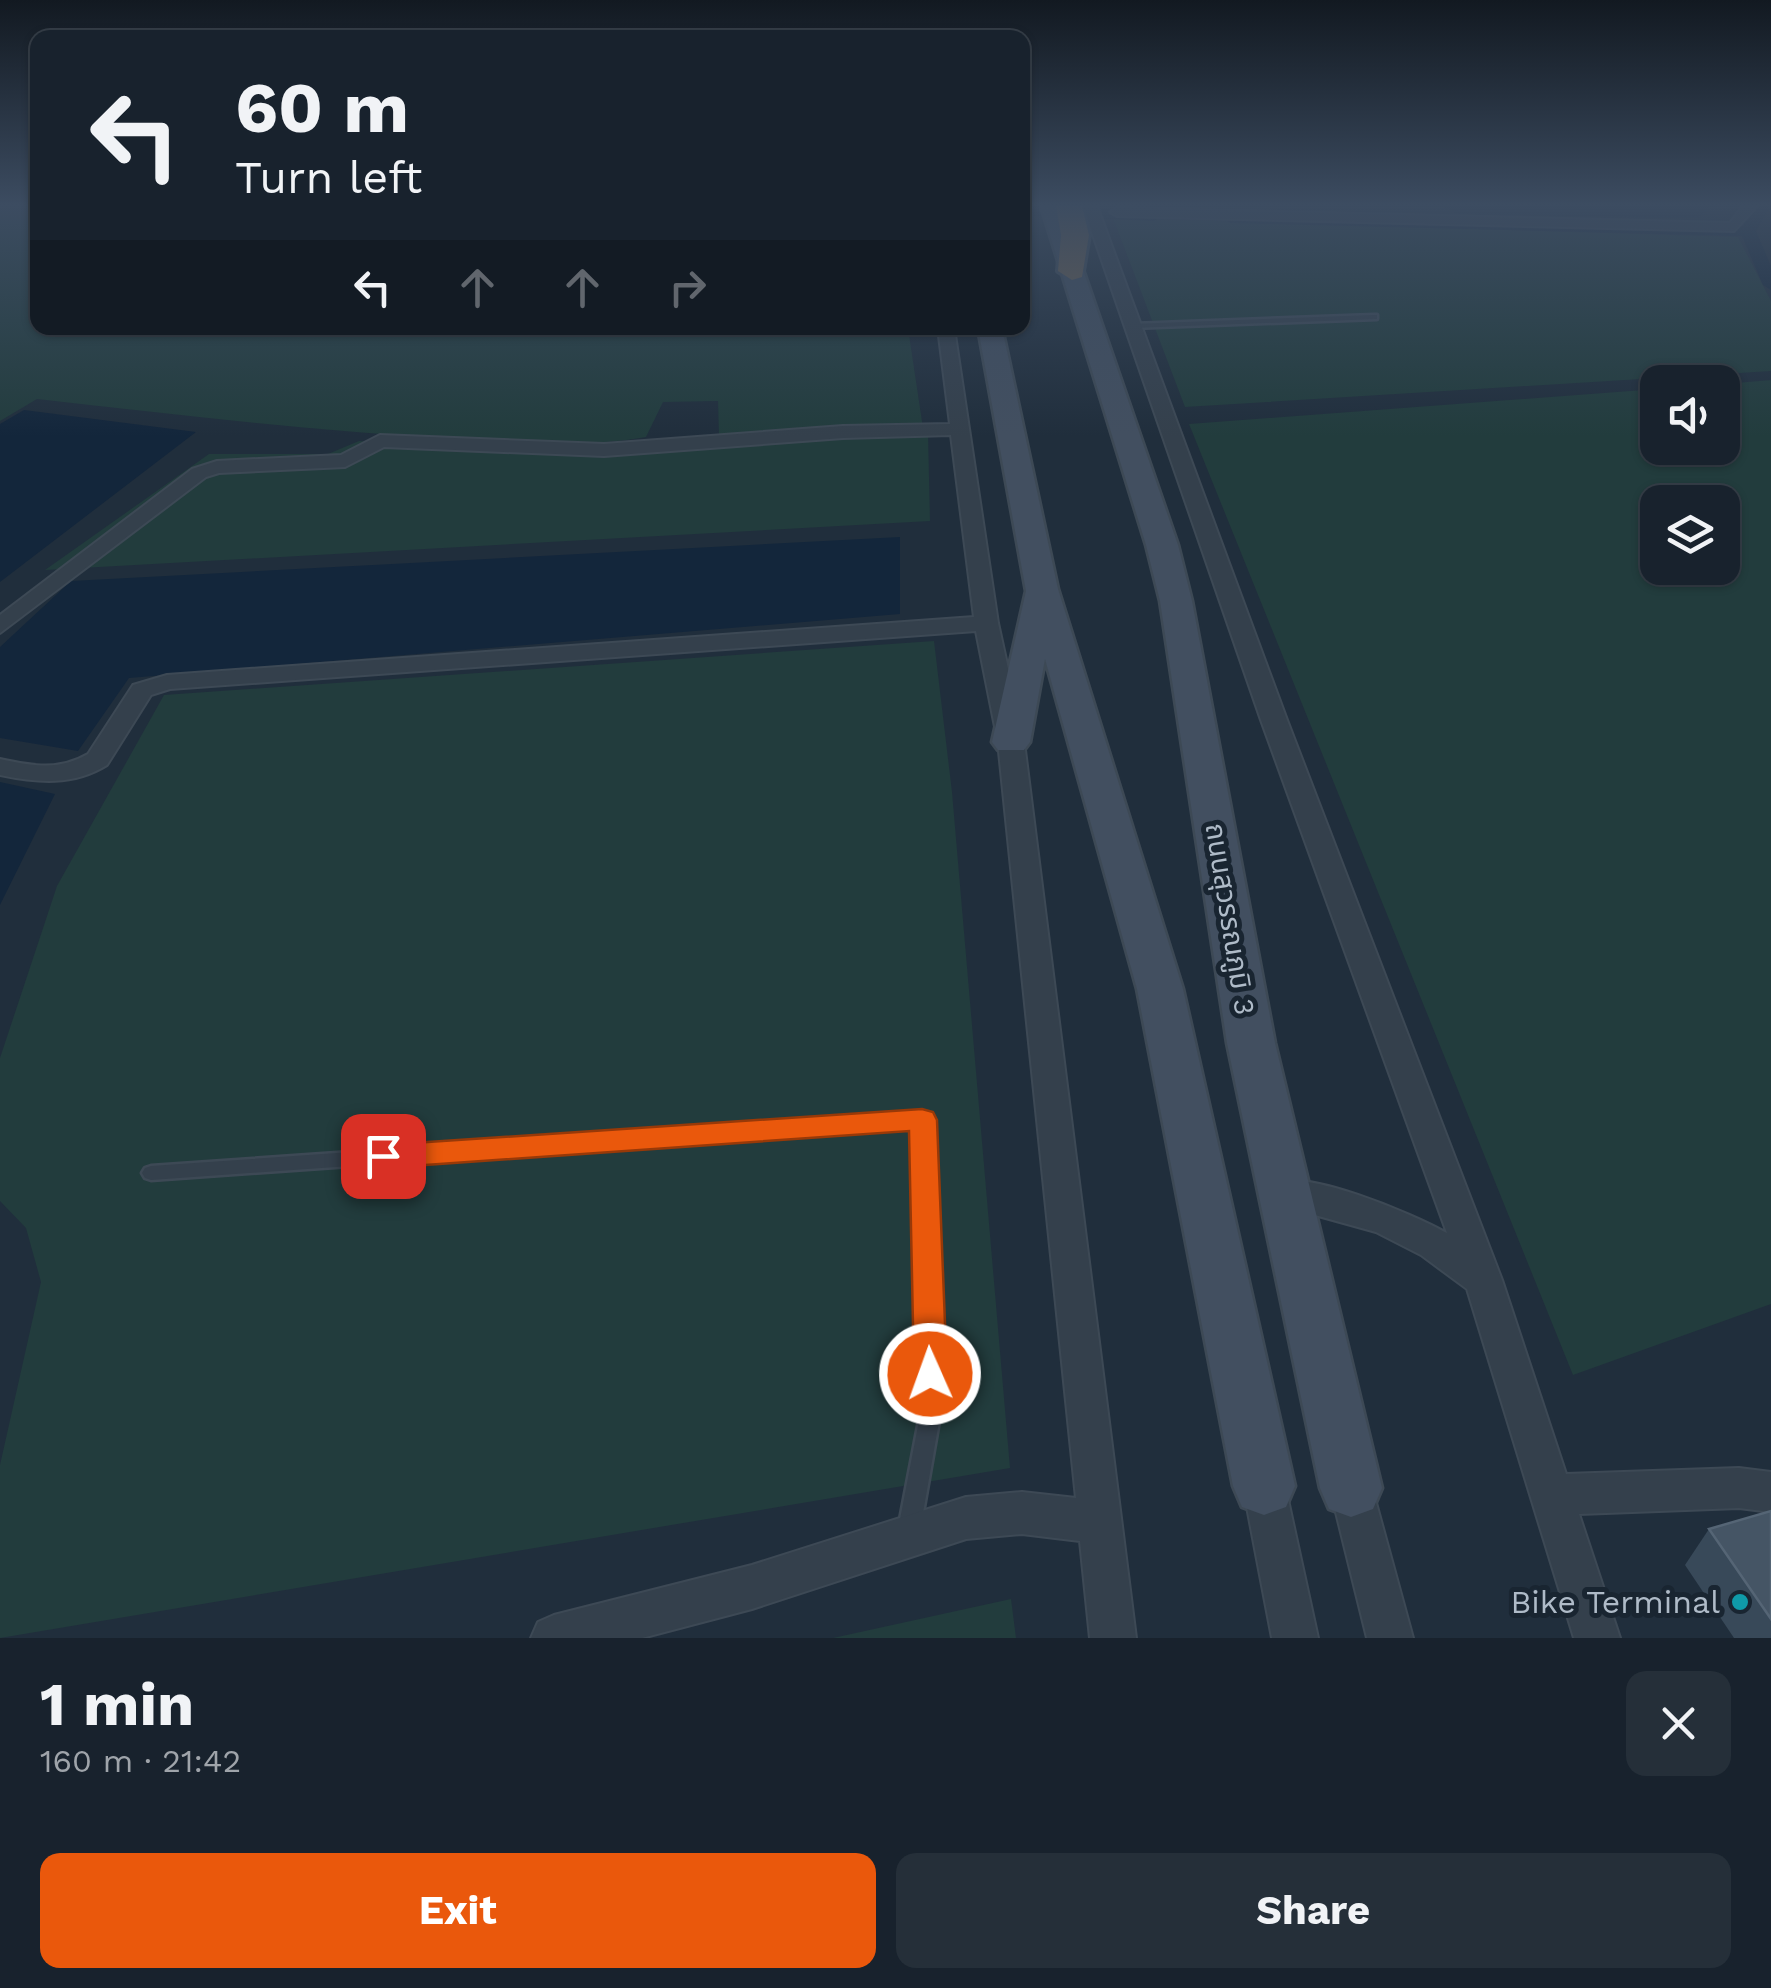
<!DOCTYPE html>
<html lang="en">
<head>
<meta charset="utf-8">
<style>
	:root { --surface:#18222d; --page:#252f39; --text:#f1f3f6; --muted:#9fa4aa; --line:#363f49; --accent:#ea580c }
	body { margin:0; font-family:"Work Sans","Noto Sans Thai",sans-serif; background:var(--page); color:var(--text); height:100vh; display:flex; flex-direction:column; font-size:38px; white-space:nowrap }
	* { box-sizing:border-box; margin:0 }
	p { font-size:32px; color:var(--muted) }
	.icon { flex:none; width:55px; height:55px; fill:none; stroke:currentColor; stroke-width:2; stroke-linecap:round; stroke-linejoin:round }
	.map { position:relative; height:1638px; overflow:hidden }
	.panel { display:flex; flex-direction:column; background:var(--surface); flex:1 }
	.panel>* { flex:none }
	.top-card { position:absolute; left:30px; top:30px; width:1000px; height:305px; border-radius:20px; box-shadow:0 2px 8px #0004,0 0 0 2px var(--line); background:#18222d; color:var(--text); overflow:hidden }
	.controls { position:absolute; left:1640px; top:365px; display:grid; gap:20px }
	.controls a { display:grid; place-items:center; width:100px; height:100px; border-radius:20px; background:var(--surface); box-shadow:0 2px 8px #0004,0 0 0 2px var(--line); font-size:50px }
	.pin { position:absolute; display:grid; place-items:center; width:85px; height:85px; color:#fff; margin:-42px; border-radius:20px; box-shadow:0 5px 15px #0006 }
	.me { position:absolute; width:110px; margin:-55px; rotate:358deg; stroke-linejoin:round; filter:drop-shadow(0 0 8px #0008) }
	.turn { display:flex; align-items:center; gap:35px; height:210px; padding:0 40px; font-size:45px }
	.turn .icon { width:130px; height:130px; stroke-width:2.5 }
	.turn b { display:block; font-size:70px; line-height:85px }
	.lanes { display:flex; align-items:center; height:95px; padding:0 40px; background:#0003; justify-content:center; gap:50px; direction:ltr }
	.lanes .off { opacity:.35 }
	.round { display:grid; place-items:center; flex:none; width:105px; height:105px; border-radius:20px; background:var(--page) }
	.summary { display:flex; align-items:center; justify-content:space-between; height:170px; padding:0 40px }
	h1 { font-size:60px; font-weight:700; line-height:75px }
	.button { display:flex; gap:20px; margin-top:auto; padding:20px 40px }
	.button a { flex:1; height:115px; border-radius:20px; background:var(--accent); color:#fff; font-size:40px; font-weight:700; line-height:115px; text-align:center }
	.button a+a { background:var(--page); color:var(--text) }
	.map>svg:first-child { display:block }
	.green { fill:#223c3d; fill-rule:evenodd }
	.water { fill:#13263b }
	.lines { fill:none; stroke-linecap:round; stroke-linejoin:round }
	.canal { fill:#13263b; fill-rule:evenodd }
	.lane-casing { stroke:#3d4955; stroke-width:5 }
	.street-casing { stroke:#3d4955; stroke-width:4 }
	.secondary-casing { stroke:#3d4955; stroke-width:5 }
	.highway-casing { stroke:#3f4b57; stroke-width:6 }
	.lane { fill:#34404c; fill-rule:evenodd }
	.street { fill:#34404c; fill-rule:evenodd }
	.secondary { fill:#424f60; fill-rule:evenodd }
	.highway { fill:#736350; fill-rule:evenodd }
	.wall { fill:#384959 }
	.building { fill:#455565; stroke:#556575; stroke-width:2.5 }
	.route { fill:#ea580c; stroke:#983908; stroke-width:2.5 }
	.culture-dot { fill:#0f9aa8; stroke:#192531; stroke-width:4 }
	.labels { text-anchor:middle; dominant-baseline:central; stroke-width:10; stroke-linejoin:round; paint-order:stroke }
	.street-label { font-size:28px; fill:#afbbc8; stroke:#192531 }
	.near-poi-label { font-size:32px; fill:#afbbc8; stroke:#192531; text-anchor:end }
</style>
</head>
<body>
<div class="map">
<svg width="1771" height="1638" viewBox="0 0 1771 1638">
	<rect width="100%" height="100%" fill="#202e3c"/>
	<path class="green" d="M0,206h37l1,122h870l15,100 -204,8 -1,-35 -55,1 -17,35c-68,12 -138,5 -206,1 -135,-8 -269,-24 -403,-39l-37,22z
		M1113,218l625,19 33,64v70l-586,36z
		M1771,380v924l-198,71 -384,-951 468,-35 1,59h64l1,-64zM1658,502h64v66h-64z
		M928,433l2,88 -885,49 164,-116h119l31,-13 166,11z
		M934,641l18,151 58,676 -1010,170v-173l41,-183 -15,-54 -26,-27v-143l57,-172 107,-191z
		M1011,1599l5,39h-183z"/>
	<path class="water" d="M1441,206h270l-13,12 -240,-4z
		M24,410l172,22 -196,150v-158z
		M900,537v77l-771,64 -51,73 -78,-13v-91l71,-66z
		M0,782l55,12 -55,111z"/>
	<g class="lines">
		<path class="canal" d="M1022,206l132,5 8,5 -8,5 -132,-6z
			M1755,206h15l-14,25 15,35v24l-8,-5 -21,-49 -512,-13 -8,-5 8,-5 513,13z"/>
		<defs>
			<path id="lane" d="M1374,315h3v4l-245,9 -4,-2 4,-2z
				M923,1112l6,2 3,5 9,291 -21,120 -3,7 -8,4 -8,-4 -3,-7 23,-120 -6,-284 -764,54 -6,-2 -3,-5 3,-5 6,-2z"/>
			<path id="street" d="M1083,206h14l190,514 215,560 64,194 173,-6 32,4v40l-32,-4 -160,6 41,124h-46l-107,-349 -46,-34 -45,-23 -108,-30 -5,-10 5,-10c39,-13 143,31 179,51l-186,-513z
				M1743,206h14l-23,25 -617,-15 -7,-4 7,-4 613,15z
				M938,328h16l44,295 26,119 112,896h-46l-10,-97 -58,-7 -56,5 -214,70 -110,29h-111l7,-16 16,-7 198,-50 214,-68 56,-5 54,6 -78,-756 -22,-111 -806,58 -19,6 -44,70c-34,21 -69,18 -107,10v-16c32,7 59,12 88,-5l45,-69 34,-10 807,-58 -23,-182 -108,3 -239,18 -220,-9 -39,20 -126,6 -13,4 -206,156v-18l192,-146 25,-8 124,-6 39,-20 224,9 239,-18 107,-2z
				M1264,1466l15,6 6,14 33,152h-46l-29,-152 6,-14z
				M1351,1468l15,6 6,14 41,150h-46l-37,-150 6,-14z"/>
			<path id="secondary" d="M1041,206h20l117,339 14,56 83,442 107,445 -9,21 -22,8 -22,-8 -9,-21 -93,-445 -67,-442 -14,-56z
				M978,328h24l56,261 125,400 112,497 -9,21 -22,8 -22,-8 -9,-21 -96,-497 -92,-330 -15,83 -6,8h-26l-6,-8 34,-151z"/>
			<path id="highway" d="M1056,206h26l7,29 -7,42 -10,3 -14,-9 3,-36z"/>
		</defs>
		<use href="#lane" class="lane-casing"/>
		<use href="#street" class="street-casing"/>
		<use href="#secondary" class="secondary-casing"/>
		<use href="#highway" class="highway-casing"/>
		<use href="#lane" class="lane"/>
		<use href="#street" class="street"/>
		<use href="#secondary" class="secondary"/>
		<use href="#highway" class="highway"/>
	</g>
	<path class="wall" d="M1771,1511v127h-37l-49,-73 24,-36z"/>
	<path class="building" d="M1771,1511v108l-62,-90z"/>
	<linearGradient id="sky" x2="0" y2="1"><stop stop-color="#121921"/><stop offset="0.47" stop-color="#3c4c61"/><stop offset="1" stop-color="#3c4c61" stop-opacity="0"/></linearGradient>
	<rect width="1771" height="436" fill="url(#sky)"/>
	<path class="route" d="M922,1109l11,3 4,8 10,254 -5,10 -12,4 -11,-4 -5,-10 -5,-243 -526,37 -11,-3 -4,-9 4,-8 11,-3z"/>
	<circle class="culture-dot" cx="1740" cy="1602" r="10"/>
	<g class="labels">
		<g class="street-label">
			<text transform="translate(1230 919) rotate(81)">ถนนสุวรรณภูมิ 3</text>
		</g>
		<g class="near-poi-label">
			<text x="1720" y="1602">Bike Terminal</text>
		</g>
	</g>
</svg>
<div class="controls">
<a><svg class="icon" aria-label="sound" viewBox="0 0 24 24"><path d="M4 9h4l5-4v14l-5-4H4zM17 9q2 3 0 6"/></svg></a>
<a><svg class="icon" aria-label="layers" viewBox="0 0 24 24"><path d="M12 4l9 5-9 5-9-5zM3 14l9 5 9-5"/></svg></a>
</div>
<div class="pin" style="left:383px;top:1156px;background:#d93025"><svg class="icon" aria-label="arrive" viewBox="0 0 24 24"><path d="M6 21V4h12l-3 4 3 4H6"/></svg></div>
<svg class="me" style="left:930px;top:1374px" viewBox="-20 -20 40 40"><circle r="17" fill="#ea580c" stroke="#fff" stroke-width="3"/><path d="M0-11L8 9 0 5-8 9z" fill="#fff"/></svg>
<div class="top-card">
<div class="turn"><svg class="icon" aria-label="left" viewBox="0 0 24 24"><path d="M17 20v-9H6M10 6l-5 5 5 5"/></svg><div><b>60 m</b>Turn left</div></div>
<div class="lanes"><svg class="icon" aria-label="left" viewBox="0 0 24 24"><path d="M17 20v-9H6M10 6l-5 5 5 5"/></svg><svg class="icon off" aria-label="ahead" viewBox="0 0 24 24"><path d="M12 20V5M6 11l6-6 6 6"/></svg><svg class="icon off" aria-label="ahead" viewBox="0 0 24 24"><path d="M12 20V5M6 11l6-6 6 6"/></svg><svg class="icon off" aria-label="right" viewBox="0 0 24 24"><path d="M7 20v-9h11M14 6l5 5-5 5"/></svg></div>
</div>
</div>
<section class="panel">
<div class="summary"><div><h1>1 min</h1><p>160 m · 21:42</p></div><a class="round"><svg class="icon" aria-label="close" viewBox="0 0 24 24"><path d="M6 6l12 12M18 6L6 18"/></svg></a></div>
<div class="button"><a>Exit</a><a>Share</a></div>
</section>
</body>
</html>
